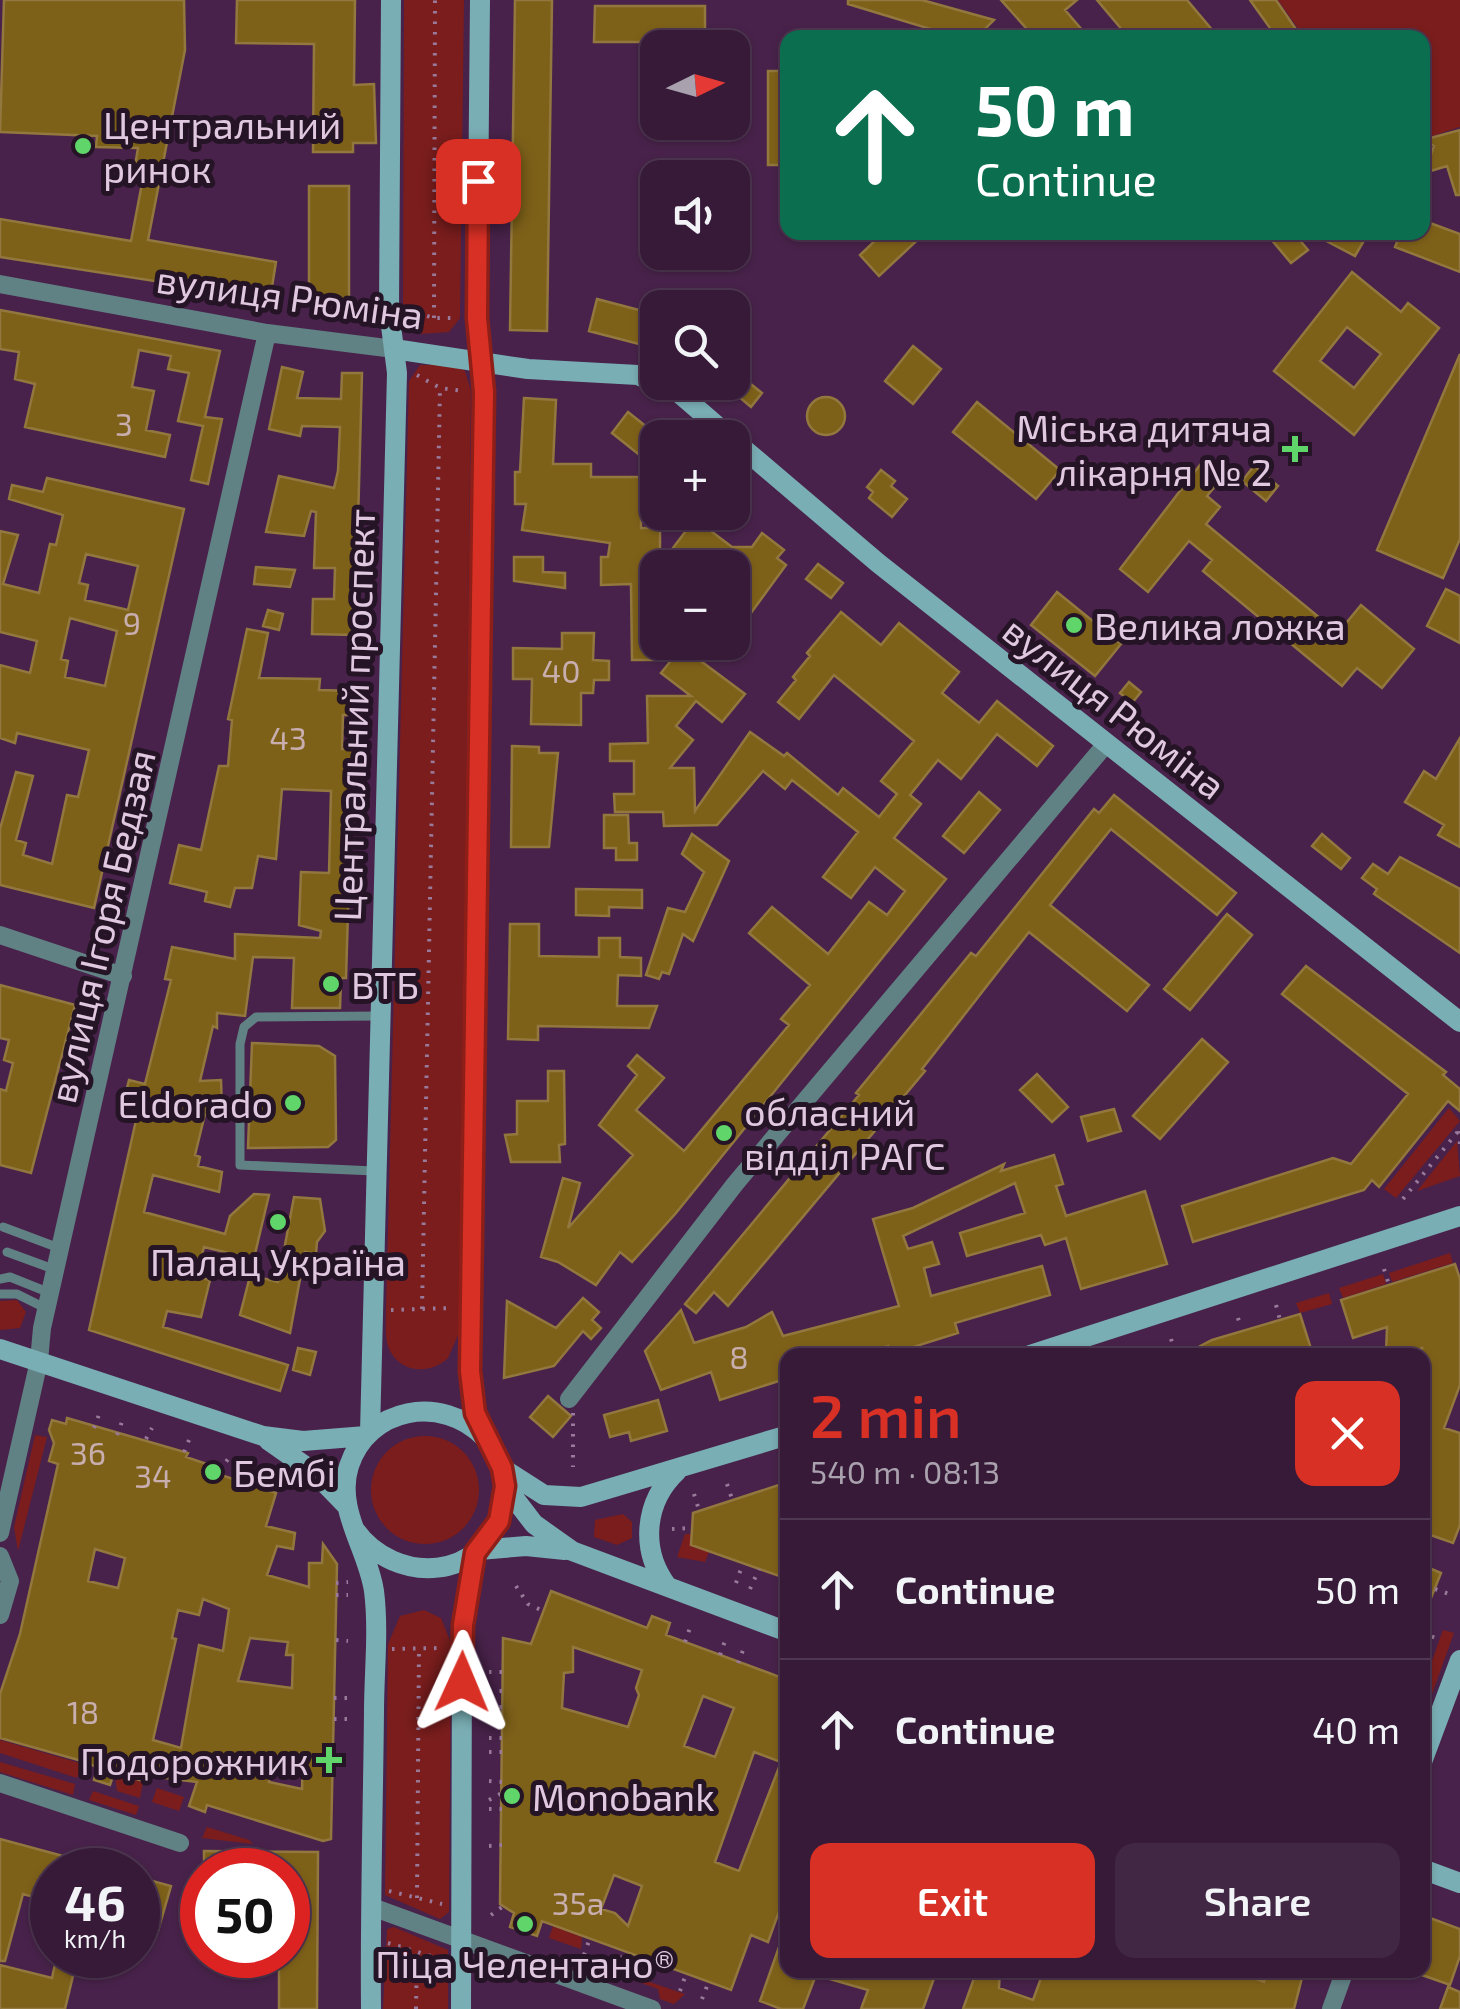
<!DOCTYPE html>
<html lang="en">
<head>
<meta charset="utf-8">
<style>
	:root { --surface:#361a38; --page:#412743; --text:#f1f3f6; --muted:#aaa1ae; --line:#503853; --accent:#d93025 }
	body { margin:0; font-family:"Exo 2",sans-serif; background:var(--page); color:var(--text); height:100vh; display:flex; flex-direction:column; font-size:38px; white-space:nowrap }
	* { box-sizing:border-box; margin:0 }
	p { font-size:32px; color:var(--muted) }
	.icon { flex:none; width:55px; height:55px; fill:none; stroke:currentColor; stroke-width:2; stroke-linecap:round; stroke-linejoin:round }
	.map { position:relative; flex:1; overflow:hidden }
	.side { position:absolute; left:780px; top:1348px; width:650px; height:630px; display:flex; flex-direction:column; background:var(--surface); border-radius:20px; box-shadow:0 2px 8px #0004,0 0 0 2px var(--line) }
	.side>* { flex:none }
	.top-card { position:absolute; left:780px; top:30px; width:650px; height:210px; border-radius:20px; box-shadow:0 2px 8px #0004,0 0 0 2px var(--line); background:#0b6e4f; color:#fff; overflow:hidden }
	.needle { width:65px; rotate:85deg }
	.fabs { position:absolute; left:640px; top:30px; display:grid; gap:20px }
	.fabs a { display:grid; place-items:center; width:110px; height:110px; border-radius:20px; background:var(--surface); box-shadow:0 2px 8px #0004,0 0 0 2px var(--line); font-size:50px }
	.speed { position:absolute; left:30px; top:1848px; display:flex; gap:20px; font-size:50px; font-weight:700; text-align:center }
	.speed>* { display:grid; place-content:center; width:130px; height:130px; border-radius:50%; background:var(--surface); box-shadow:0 2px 8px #0004,0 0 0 2px var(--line); line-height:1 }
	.speed small { font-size:25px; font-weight:400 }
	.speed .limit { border:15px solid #d22; background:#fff; color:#111 }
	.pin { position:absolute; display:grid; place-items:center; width:85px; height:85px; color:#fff; margin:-42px; border-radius:20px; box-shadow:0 5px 15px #0006 }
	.me { position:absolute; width:110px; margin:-55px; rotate:1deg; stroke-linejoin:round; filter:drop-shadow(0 0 8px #0008) }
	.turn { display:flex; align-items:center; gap:35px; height:210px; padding:0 30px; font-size:45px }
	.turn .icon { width:130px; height:130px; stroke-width:2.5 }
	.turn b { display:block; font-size:70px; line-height:85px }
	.round { display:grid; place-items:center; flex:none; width:105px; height:105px; border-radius:20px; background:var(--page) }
	.overview { display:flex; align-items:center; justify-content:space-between; height:170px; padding:0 30px }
	h1 { font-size:60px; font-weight:600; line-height:75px; color:var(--accent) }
	.action { display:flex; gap:20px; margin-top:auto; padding:20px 30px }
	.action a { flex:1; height:115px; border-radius:20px; background:var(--accent); color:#fff; font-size:40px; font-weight:600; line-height:115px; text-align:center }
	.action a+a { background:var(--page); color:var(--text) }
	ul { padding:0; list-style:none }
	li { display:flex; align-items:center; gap:30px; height:140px; padding:0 30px; border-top:2px solid var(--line) }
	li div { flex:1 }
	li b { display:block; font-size:38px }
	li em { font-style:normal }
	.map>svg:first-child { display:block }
	.green { fill:#7b1d1d }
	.building { fill:#7e6119; stroke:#92773e; stroke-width:2.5; fill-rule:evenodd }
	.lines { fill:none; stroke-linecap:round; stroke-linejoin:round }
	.path { stroke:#997a9a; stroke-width:4; stroke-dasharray:2.5 8; stroke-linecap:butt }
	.lane { stroke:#618285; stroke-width:9 }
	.street { stroke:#618285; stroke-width:18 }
	.secondary { stroke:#79aeb4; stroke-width:20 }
	.route-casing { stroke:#8d1f18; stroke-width:25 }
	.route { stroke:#d93025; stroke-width:18 }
	.poi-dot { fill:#60d56a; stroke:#251425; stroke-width:4 }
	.labels { text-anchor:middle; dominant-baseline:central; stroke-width:10; stroke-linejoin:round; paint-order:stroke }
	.number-label { font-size:32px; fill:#c8aeae }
	.poi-label { font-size:38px; fill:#e0c8e0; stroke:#251425; text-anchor:start }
	.street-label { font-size:38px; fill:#e0c8e0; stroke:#251425 }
</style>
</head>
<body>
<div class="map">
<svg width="1460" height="2009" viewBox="0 0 1460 2009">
	<rect width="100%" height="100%" fill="#48224a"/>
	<path class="green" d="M404,0h60l-4,318 -11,14 -31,2 -15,-14z
		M1278,0h182v127l-37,12 -1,-101 -118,-1z
		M420,365h36l9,6 6,20 -12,942 -11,25c-20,19 -53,14 -61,-15 -2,-10 -1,-23 -1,-33l23,-929z
		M1449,1108l11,13 -64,77 -12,-9z
		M1457,1141l3,35 -43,15z
		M1450,1253l3,10 -61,19 -3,-9z
		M1383,1274l3,10 -43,14 -4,-10z
		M1329,1293l3,11 -32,9 -4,-10z
		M17,1300l9,12 -6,16 -20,2v-29z
		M35,1435l12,2 -29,114 -4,-24z
		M371 1490a54 54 0 1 1 108 0a54 54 0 1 1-108 0Z
		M623,1514l9,8v16l-15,7 -23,-8 1,-17z
		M685,1534h6v12l18,6 -4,10 -28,-5z
		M424,1610l17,8 10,25 -2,269 -9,7 -55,-24 3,-251 12,-28z
		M1443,1630l11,3 -31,86v-33z
		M0,1740l83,24 -6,14 -77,-25z
		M0,1762l75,22 -2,11 -73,-23z
		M115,1776l28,6 -3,16 -23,-7z
		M157,1788l27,9 -5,14 -27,-9z
		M93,1791l46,15 -3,9 -47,-15z
		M207,1827l42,13 4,4 -51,-6z
		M553,1926l29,11 -1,12 -32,-11z
		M394,1927l54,23v59h-65l4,-80z
		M614,1970l71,24 -11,10 -14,-5 -2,-10 -41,-15 -9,6z"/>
	<path class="building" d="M4,0h180l1,50 -37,190 128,22 -6,37 -270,-42v-38l131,22 13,-68 -10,-1 4,-24 -42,-1 1,-11 -97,-4z
		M237,0h118l-1,85 20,-1 2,59h-23v9h-40l1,-108 -78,-1z
		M515,0h37l-5,331 -37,-1z
		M848,0h74l72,20 -18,18h-16l-112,-34z
		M1001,0h76l-12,10 24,28h-54z
		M1097,0h90l32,38h-90z
		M1250,0h26l26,38h-25z
		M595,6h110v36h-111z
		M768,71h20v94h-20z
		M1460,130v65h-4l-9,-29 -23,7 10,-27 -11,-6z
		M309,186h40v113h-40z
		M1422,220l38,14v38l-65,-25 6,-15h21z
		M884,232h42l-47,44 -19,-21z
		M1265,232h28l15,18 -17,13z
		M1309,232h60l-14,24z
		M1352,272l49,40 7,-9 31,25 -85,107 -80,-64zM1347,327l34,27 -27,34 -34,-27z
		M597,299l61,16v34l-69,-18z
		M0,310l220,41 -15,66 17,2 -14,65 -17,-4 12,-54 -25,-5 11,-48 -21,-4 3,-13 -32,-6 -7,37 22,4 -8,39 24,5 -5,22 -140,-30 10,-43 -20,-5 4,-27 -19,-3z
		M913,346l28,23 -28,35 -28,-23z
		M1460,354v185l-17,39 -66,-28z
		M282,367l21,5 -6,26 44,1 1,-26h20l-7,262 -43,-1 1,-35h21l1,-31h-21l2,-56 -5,-1 -7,25 -38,-4 13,-56 55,12 4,-17 2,-44 -38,-1 -2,10 -31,-7z
		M732,369l30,24 -11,14 -19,-16z
		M807 416a19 19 0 1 1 38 0a19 19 0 1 1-38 0Z
		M524,398l32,2 -3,64h38v13h67v22h-17v29h19v37l35,-46 37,28h20l10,-14 22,17 -7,8 9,7 -35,48 -19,-15v-30h-74v92h-26l-1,-76 -30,1v-28h7l2,-14 -88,-13 4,-26h-11v-32h5z
		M977,402l83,68 -24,29 -83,-67z
		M628,412l30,24 -16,21 -30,-24z
		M1203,461l19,17 -15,18 13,11 -14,17 132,109 23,-28 53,44 -32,39 -25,-20 -15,18 -139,-115 9,-11 -23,-19 -41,51 -28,-23z
		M1254,466l24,20 -12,15 -24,-20z
		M881,470l14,11 -4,5 16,13 -15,18 -23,-19 4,-6 -6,-5z
		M47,478l137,31 -90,399 -94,-23v-56l16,-57 17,4 -17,64 10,3 -3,12 29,9 15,-69 11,2 11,-47 -72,-17 -2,10 -15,-5v-73l30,8 7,-32 -37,-9v-101l18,4 -15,49 36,9 11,-49 6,1 7,-30 -54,-16 3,-14 31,7zM86,554l52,12 -10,44 -43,-10 3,-15 -9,-2zM70,618l47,13 -12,55 -40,-9 3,-16 -7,-2z
		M514,557h29v15l22,1v15l-51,-7z
		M818,564l25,19 -12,15 -25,-19z
		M256,567l39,3 -5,17 -36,-3z
		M1446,589l14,7v47l-33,-17z
		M1057,592l64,52 -26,32 -64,-51z
		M268,610l15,4 -4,16 -16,-4z
		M841,612l40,33 18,-22 60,49 -17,21 37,30 18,-22 56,45 -16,20 -40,-32 -36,45 -23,-19 -28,35 11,9 -27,34 52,41 -270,334 -44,49 -12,-10 -24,33 -38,-23 -17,-5 22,-79 17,5 -12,45 65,-73 -34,-30 38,-50 -9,-9 9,-11 27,23 -28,32 48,41 105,-126 -8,-6 29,-34 -61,-52 23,-26 56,47 41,-52 18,13 18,-24 -30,-24 -24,31 -28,-21 35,-45 -66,-52 -7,9 -22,-18 -46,54 -53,1 -1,-14h-48l-1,-18h20v-33h-24v-17l38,-1 -1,-47h44l-30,-23 21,-26 63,47 -23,28 -26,-21 -20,25 17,14 -23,28h24l1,43 55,-79 34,24 3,-3 51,42 5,-7 36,29 18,-23 -16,-13 33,-40 -80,-66 -35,44 -21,-17 18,-22 -3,-3 17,-21 -3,-3z
		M247,629l21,4 -9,45 61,1 -1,11 35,1 -1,24h-10l-1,34h11l-7,229h-5l-1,30h-48l2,-50 -41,-1 -8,59 -28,-3v15l-4,-2 -13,55 21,-1 1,30h-16l-11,45 5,2 -2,9 24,6 -3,20 -66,-17 -9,37 81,22 5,-18 24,-22 15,1 -19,80 28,7 16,-85 26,2 5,32 -8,11 -1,12 -11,-2 -15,81 -50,-18 9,-35 -18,-4 6,-21 -33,-8 -8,30 14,3 -9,37 -34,-6 -4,16 125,38 -8,26 -191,-61 48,-214 -16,-4 8,-32 16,4 26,-104 -6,-1 7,-32 63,12v-25l85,4 1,-7 -22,-6 2,-53 28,1 2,-82 -49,-2 -6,70 -18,-3 -6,32h-17l-5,19 -25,-6 2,-9 -37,-9 9,-38 22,5 18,-84h9l4,-46 -4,-1z
		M562,633h32l-1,27 16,1v19h-15l-1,13h-12v32l-50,-1 1,-45h-19v-31l49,1z
		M1129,682l12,10 -9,11 -12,-10z
		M1460,738v109l-22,-12 6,-10 -39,-23 19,-31 12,8z
		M512,746l27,1v6h19l-9,94h-38z
		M979,792l21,18 -36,43 -21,-17z
		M1114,795l122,98 -19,22 -106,-86 -61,76 99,80 -22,26 -98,-79 -107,137 3,2 -197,235 -14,-14 -18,21 -11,-9 174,-209 -3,-2 115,-140 5,3 118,-147 5,4z
		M604,815h24l1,28h8v17h-21v-12h-12z
		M692,834l37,27 -36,80 -10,-7 -14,40 -7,-2 -3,7 -13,-4 22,-67 17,4 19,-40 -22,-18z
		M1322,834l28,24 -9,11 -29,-23z
		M1400,857l60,32v64l-86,-59 3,-5 -15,-11 11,-14 15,10z
		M576,889l66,1v18l-33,-1v9l-33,-1z
		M1227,914l25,21 -62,75 -26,-21z
		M510,924h29v32l60,1v-19h21v19l21,1v18l-23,-1 -1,31h40l-8,22 -111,-2v14l-30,-1z
		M1306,966l140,106 -3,3 17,14v22l-12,-10 -69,86 -7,-7 -8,10 -171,52 -11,-36 151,-48 18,6 57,-70 -126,-100z
		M0,985l75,20 -44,168 -31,-8v-76l6,2 7,-28 -9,-3 5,-20 -9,-2z
		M1202,1039l26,23 -68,77 -27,-23z
		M252,1043l67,3 16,10 1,84 -8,7 -80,1z
		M548,1071h16l1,73 -6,1 1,17h-49l-6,-27 12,-1v-33h31z
		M1037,1074l31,33 -16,15 -32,-32z
		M1114,1109l7,22 -33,10 -7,-24z
		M1054,1155l9,29 -7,2 10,30 79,-25 22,73 -86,25 -15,-51 -21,7 -4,-10 -74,21 -7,-23 65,-20 -10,-30 -112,53 5,13 24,-7 7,22 -15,4 7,28 111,-30 8,29 -95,28 3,10 -67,21 -3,-8 -28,9h-72v23l-68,22 -9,-28 -50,18 -16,-39 36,-41 13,33 52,-16 26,-15 11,24 116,-30 -26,-87 40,-11 91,-44 -3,7z
		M1455,1264l5,15v106l-16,43 16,5v92l-7,18 -31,-11v-184l-16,7 -20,-2 1,-26 -34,11 -12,-38z
		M583,1298l16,14 -7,8 9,8 -10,11 -8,-8 -29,35 -50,12 3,-77 49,27z
		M1300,1314l13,41h-130l29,-15z
		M298,1348l18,4 -6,23 -17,-5z
		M548,1396l23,20 -18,21 -23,-20z
		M658,1400l9,31 -36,10 -2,-9 -19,5 -6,-22z
		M67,1418l121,35 -2,4 30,10 8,9 52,17 -10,33 29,7 -2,16 -16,-3 -10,29 42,12v-24h13l1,-19 14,20 -6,275 -8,2 -116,-36 -2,7 -16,-6 8,-24 -48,-6 -2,6 -33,-9 -4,12 -16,-5 3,-12 -8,-5 -89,-25v-44l20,-60 38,-170 -9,-3 5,-18 -5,-13 3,-10 14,4zM95,1549l30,9 -7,30 -30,-7zM203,1599l26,10 -6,42 -24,-6 -18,103 -28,-8 23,-101 -4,-1 6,-28 21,5zM250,1638l38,4 -2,13h7l-1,33 -54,-7zM303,1753l-1,36 -33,-7 3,-26z
		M788,1482v97l-97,-34 2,-32z
		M1422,1565l19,8 -18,45h-1z
		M551,1591l96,37 5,-12 18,7 -4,12 122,45v228l-7,-2 -13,36 -17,-7 -20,55 -189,-69 -5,15 -27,-9 4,-14 -14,-9 3,-266 28,6zM573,1647l69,23 -6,18 3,7 -11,32 -66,-19 2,-35 9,-1zM703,1696l31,12 -19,49 -31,-11zM754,1752l27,10 -42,109 -24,-9zM614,1875l28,11 -14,40 -13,-13 -14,-4z
		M0,1839l96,26 -1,5h-43v32l-29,-8 -18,67h-5z
		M204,1851l114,1 -1,157h-38v-54h9v-85h-84z
		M138,1877l33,9 -13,45 -20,-5z
		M1422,1915l38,14v27l-10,29 -28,-10z
		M785,1930l3,40h149l-14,39h-62l7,-19 -52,-15 -13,34h-22l-21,-8z
		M57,1955h21l-13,54h-65v-44l52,13z
		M977,1970h23l-1,18 34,12 11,-30h189l31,12 5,-12h35l-10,39h-331z
		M1448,1987l12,5v17h-20z"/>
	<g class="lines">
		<path class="path" d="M407,310l27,8h22
			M434,318l1,-318
			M417,375l23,13 24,3
			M1459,1131l1,15
			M1403,1199l57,-70
			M1384,1269l5,16
			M1276,1305l4,15
			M422,1309l18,-921
			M391,1310l60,-2
			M1238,1318l2,7
			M1171,1339l5,16
			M573,1413v54
			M94,1428l6,-16
			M117,1435l6,-16
			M146,1439l6,-11
			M184,1452l5,-12
			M220,1470l11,-15
			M244,1482l7,-20
			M727,1484l5,15
			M694,1494l5,16
			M672,1529l20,-1
			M336,1583l12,-1
			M736,1583l7,-20
			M516,1586l12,18 15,7
			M750,1589l9,-20
			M1435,1589l17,6
			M336,1595h12
			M1422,1633l14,5
			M336,1640l12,1
			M685,1642l6,-17
			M392,1649l50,-1
			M720,1655l6,-17
			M738,1663l7,-18
			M489,1672h14
			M489,1691h14
			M334,1698h14
			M489,1707h13
			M334,1719h14
			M489,1721h13
			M489,1738h13
			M489,1752h13
			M489,1781l13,1
			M489,1800l13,-7
			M489,1809h14
			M489,1846l13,-1
			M389,1891l53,13
			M417,1898l2,-249
			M491,1915l11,-8
			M520,1932l1,-2
			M388,1943l53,16
			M584,1955l6,-17
			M618,1968l6,-16
			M647,1979l6,-17
			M680,1991l6,-17
			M702,1999l7,-18
			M416,2009l1,-61"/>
		<path class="lane" d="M374,1171l-134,-6v-121l4,-17 12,-10 122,-1
			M3,1227l56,21
			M7,1252l49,18
			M0,1279l10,-2 40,16
			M0,1294h17l30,15"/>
		<path class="street" d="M0,284l267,49 127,16
			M0,935l123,41
			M569,1399l166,-215 371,-440
			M0,1533l39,-172 3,-33 225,-995
			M0,1556l10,25 -10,34
			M0,1783l180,60
			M372,1907l280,102
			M1331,2009l14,-39"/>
		<path class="secondary" d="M394,349l134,20 110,6 41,18 52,45
			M732,439l146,124 582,459
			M0,1349l263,87 40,5 63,-5
			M1030,1355l430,-139
			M370,1432l27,-1059 -8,-63 2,-310
			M268,1440l47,33 32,33
			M502,1468l42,27 37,2 207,-62
			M505,1486l29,38 38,27 216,81
			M355,1530c40,56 131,52 148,-23 8,-37 -17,-61 -28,-94 -7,-21 -5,-46 -5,-69l13,-951 -6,-75 3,-318
			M479,1550l47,-4 39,4
			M667,1586c-27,-36 -23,-84 10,-115
			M1422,1762l38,-102
			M1422,1869l38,14
			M371,2009c-1,-99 2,-198 3,-297 0,-39 5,-82 0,-121 -6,-42 -39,-82 -25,-125 19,-59 93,-72 135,-29
			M461,2009l1,-362 13,-94"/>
	</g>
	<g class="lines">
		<defs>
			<path id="route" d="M462,1682l1,-57 12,-72 24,-32 6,-35 -3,-18 -27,-55 -5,-42 14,-979 -7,-74 1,-137"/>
		</defs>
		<use href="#route" class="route-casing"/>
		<use href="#route" class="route"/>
	</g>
	<g class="poi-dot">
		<circle cx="83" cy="146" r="10"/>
		<path d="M1290 434h10v10h10v10h-10v10h-10v-10h-10v-10h10z"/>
		<circle cx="1074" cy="625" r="10"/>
		<circle cx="331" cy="984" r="10"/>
		<circle cx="293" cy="1103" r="10"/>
		<circle cx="724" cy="1133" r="10"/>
		<circle cx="278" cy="1222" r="10"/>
		<circle cx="213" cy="1472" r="10"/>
		<path d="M324 1745h10v10h10v10h-10v10h-10v-10h-10v-10h10z"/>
		<circle cx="512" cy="1796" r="10"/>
		<circle cx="525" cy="1924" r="10"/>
	</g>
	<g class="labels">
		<g class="number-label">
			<text x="124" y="423">3</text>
			<text x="132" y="622">9</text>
			<text x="561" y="670">40</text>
			<text x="288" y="737">43</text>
			<text x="739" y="1356">8</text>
			<text x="88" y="1452">36</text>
			<text x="153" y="1475">34</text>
			<text x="83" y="1711">18</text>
			<text x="578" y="1902">35a</text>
		</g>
		<g class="poi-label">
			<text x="103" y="124">Центральний<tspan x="103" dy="44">ринок</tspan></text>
			<text x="1272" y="427" text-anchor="end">Міська дитяча<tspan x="1272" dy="44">лікарня № 2</tspan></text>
			<text x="1094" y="625">Велика ложка</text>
			<text x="351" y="984">ВТБ</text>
			<text x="273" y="1103" text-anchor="end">Eldorado</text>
			<text x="744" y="1111">обласний<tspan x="744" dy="44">відділ РАГС</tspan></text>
			<text x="278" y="1261" text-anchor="middle">Палац Україна</text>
			<text x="233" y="1472">Бембі</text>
			<text x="309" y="1760" text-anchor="end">Подорожник</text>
			<text x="532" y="1796">Monobank</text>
			<text x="525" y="1963" text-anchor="middle">Піца Челентано®</text>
		</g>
		<g class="street-label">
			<text transform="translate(290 296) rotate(8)">вулиця Рюміна</text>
			<text transform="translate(1115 707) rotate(38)">вулиця Рюміна</text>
			<text transform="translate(353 715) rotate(-88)">Центральний проспект</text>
			<text transform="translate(101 926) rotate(-77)">вулиця Ігоря Бедзая</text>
		</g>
	</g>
</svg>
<div class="fabs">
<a><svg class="needle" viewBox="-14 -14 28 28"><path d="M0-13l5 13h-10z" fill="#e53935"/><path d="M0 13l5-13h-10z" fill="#aaa1ae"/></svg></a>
<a><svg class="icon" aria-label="sound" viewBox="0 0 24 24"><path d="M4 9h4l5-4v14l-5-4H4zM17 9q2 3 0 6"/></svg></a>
<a><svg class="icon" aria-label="search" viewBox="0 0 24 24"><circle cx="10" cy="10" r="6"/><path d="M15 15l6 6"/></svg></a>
<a>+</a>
<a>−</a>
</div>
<div class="speed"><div>46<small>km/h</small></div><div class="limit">50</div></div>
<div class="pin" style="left:478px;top:181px;background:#d93025"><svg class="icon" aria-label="arrive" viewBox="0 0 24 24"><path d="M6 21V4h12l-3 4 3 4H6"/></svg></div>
<svg class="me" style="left:462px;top:1682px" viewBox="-20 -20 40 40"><path d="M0-17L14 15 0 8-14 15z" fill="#d93025" stroke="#fff" stroke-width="4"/></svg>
<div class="top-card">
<div class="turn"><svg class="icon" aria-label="ahead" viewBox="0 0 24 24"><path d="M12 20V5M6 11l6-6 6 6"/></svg><div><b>50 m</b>Continue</div></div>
</div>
<section class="side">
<div class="overview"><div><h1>2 min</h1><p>540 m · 08:13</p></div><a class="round" style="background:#d93025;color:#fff"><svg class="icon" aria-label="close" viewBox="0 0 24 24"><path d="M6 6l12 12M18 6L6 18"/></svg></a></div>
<ul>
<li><svg class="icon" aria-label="ahead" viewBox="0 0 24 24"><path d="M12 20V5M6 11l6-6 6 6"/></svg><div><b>Continue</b></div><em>50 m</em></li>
<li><svg class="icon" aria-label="ahead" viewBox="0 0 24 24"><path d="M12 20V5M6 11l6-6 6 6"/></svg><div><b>Continue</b></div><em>40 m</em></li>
</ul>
<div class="action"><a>Exit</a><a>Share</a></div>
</section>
</div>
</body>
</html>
